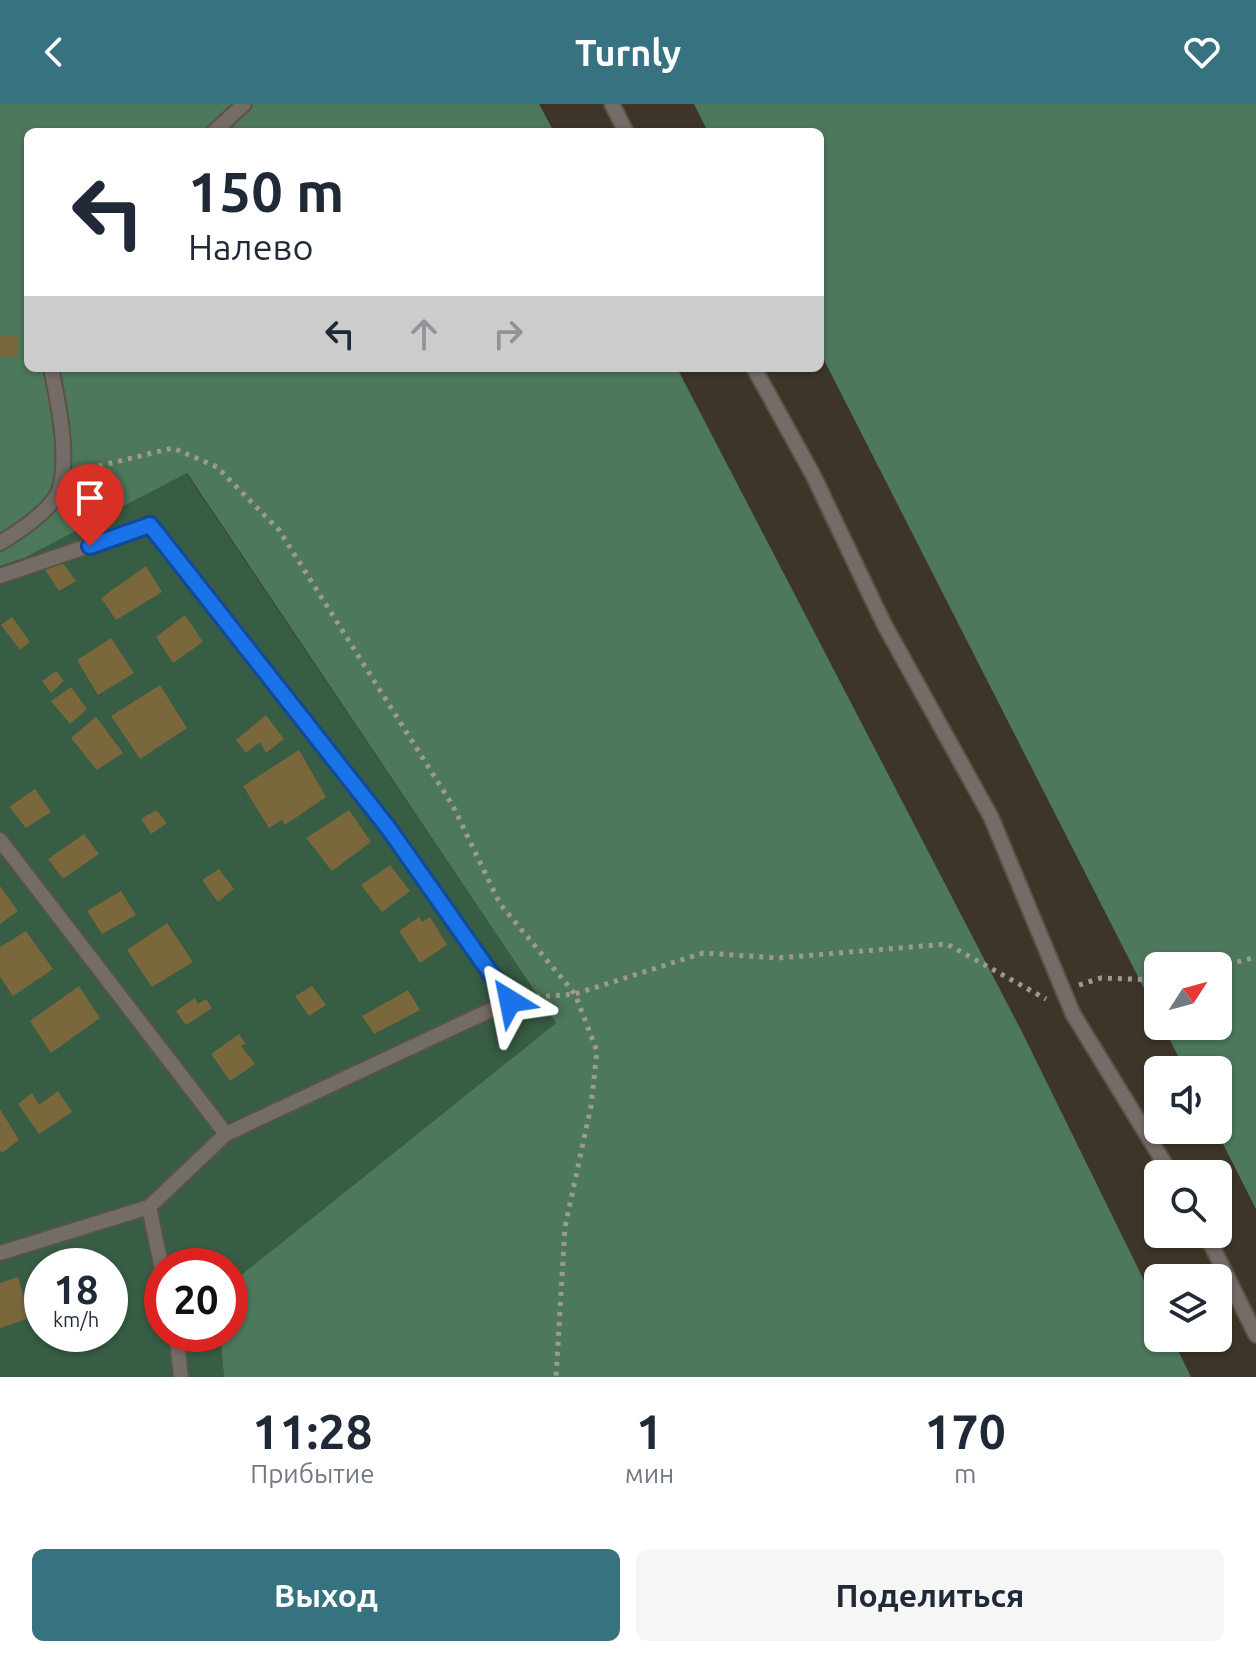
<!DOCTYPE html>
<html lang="ru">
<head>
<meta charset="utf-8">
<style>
	:root { --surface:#fff; --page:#f6f6f7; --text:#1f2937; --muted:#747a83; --accent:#367280 }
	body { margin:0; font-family:Ubuntu,sans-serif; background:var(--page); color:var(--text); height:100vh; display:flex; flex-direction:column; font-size:30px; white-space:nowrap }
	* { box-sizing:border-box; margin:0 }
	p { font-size:26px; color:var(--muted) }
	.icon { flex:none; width:44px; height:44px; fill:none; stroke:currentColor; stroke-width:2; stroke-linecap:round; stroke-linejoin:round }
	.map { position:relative; height:1273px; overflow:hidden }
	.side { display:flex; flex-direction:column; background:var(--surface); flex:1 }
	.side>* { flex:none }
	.guide { position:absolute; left:24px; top:24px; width:800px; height:244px; border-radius:12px; box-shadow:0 2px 6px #0004; background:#fff; color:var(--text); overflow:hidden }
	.needle { width:52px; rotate:54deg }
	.controls { position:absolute; left:1144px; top:848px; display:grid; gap:16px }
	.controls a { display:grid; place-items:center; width:88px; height:88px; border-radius:12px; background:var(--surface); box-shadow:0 2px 6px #0004; font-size:40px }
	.speed { position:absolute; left:24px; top:1144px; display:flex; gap:16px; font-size:40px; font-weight:700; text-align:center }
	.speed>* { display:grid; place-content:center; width:104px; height:104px; border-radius:50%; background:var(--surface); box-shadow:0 2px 6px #0004; line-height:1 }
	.speed small { font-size:20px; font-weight:400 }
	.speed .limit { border:12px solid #d22; background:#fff; color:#111 }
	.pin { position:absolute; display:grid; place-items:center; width:68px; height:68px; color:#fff; margin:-82px -34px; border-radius:50% 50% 50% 0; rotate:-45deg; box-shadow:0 0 8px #0007 }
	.pin .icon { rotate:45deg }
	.me { position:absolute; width:88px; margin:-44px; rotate:325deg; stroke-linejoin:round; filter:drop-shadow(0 0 6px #0008) }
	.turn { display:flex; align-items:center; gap:28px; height:168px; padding:0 32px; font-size:36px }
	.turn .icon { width:104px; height:104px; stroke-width:2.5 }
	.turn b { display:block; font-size:56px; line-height:68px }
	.lanes { display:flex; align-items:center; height:76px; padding:0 32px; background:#0003; justify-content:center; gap:40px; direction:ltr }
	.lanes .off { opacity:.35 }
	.eta { display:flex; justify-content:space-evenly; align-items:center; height:136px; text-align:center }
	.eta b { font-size:48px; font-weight:700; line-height:56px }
	.button { display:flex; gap:16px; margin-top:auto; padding:16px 32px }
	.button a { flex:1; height:92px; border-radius:12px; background:var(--accent); color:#fff; font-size:32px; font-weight:700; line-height:92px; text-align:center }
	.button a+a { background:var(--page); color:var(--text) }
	header { display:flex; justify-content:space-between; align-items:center; height:104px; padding:0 32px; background:var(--accent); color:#fff; font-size:36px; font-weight:700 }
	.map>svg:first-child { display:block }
	.green { fill:#375d44; fill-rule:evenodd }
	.forest { fill:#4e785c }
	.building { fill:#7a673c }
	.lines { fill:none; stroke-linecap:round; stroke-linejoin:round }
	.service-casing { stroke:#595346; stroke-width:18 }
	.path { stroke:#9e998e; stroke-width:5; stroke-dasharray:4 6; stroke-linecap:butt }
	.service { stroke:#736c67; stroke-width:14 }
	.route-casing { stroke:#114b97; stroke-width:20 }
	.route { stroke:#1a73e8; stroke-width:14 }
</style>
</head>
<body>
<header><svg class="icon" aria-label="back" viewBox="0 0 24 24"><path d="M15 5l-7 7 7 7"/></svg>Turnly<svg class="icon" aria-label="heart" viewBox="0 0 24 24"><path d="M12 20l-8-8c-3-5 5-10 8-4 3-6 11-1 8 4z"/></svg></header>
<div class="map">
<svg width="1256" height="1273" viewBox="0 0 1256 1273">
	<rect width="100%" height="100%" fill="#3d3628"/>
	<path class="green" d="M186,369l370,550 -326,261v-18h-68v68h58l4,43h-224v-811l24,-8zM42,1162h68v68h-68z"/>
	<path class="forest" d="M0,0h539l15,28h-526v236h649l345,664 136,277v29h14l19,39h-967l-4,-43h10v-50l326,-261 -369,-550 -163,85 -24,8z
		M694,0h562v1105l-40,-79 2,-60h-33l-22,-44h55v-60h-60v50l-338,-664v-220h-112z"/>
	<path class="building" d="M0,231l19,2 -2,20 -17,-1z
		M58,453l18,24 -17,10 -17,-26z
		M146,462l16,26 -46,28 -15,-22z
		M185,511l18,27 -30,21 -17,-26z
		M12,513l18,25 -10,8 -19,-25z
		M111,534l23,35 -36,22 -21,-35z
		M56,567l8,10 -13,12 -9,-12z
		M160,581l27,43 -47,31 -29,-43z
		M71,583l16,22 -17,15 -19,-23z
		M266,611l18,24 -18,14 -6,-11 -14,11 -10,-13z
		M96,613l27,36 -26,17 -26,-32z
		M299,646l27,47 -41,28 -3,-5 -13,8 -26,-42z
		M35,685l16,23 -25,16 -17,-21z
		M156,706l11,13 -16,11 -10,-15z
		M349,706l22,32 -39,29 -26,-33z
		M84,730l15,20 -36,25 -15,-20z
		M390,761l20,26 -28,21 -21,-27z
		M219,765l15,20 -16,13 -16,-22z
		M0,782l18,25 -18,13z
		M121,787l15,24 -34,19 -15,-23z
		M419,813l3,5 8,-5 17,28 -27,18 -21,-32z
		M167,819l26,39 -41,25 -25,-37z
		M26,827l27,38 -40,27 -13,-19v-30z
		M79,882l21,32 -49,35 -21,-32z
		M312,882l14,19 -17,11 -14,-20z
		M408,886l12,20 -46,24 -12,-18z
		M195,894l3,6 8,-5 6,9 -26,17 -10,-14z
		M239,930l7,10 -5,2 14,18 -25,17 -19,-27z
		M58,987l14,21 -33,22 -21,-30 14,-11 7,12z
		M0,1005l19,31 -17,13 -2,-3z
		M18,1173l12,41 -30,10v-45z"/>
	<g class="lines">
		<defs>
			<path id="service" d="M612,0l14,28
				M214,28l30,-28
				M754,264l59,107 71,149 107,193 82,197 98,160
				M0,439c18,-11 54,-34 60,-55 9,-33 -2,-87 -9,-120
				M0,472l150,-51 239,304 121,172 -284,133 -77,73
				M0,736l226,294
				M1206,1130l50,101
				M0,1149l149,-46 13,62
				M176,1230l5,43"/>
		</defs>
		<use href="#service" class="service-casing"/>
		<path class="path" d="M82,373l17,-11 74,-18 44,19 62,63 174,276 47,98 75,90 22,57 -6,55 -26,121 -9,150
			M1218,863l38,-10
			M1079,881l22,-7 57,2
			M526,894l49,-4 128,-41 75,5 169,-14 99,55"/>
		<use href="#service" class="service"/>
	</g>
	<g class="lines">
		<defs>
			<path id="route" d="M90,442l60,-21 239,304 121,172"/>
		</defs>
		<use href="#route" class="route-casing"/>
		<use href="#route" class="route"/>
	</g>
</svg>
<div class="controls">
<a><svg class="needle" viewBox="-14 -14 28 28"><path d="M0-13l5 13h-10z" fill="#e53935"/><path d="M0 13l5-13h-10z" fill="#747a83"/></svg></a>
<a><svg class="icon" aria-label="sound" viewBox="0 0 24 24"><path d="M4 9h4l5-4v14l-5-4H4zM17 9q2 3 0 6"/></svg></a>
<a><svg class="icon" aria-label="search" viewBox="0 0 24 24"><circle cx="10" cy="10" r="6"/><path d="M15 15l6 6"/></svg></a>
<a><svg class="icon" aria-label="layers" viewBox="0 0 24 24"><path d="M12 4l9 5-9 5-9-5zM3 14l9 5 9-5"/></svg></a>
</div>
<div class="speed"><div>18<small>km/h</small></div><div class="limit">20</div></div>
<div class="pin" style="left:90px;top:442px;background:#d93025"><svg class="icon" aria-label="arrive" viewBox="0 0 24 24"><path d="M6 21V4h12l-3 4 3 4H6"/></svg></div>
<svg class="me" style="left:510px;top:897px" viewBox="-20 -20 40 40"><path d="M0-17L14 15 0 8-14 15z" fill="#1a73e8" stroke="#fff" stroke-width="4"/></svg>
<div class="guide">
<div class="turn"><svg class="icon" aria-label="left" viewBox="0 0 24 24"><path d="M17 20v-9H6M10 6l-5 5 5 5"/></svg><div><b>150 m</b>Налево</div></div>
<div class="lanes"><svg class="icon" aria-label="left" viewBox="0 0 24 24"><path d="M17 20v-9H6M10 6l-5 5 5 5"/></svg><svg class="icon off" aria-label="ahead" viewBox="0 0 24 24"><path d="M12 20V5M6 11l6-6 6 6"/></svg><svg class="icon off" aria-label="right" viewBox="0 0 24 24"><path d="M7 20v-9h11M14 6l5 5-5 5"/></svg></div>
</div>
</div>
<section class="side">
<div class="eta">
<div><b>11:28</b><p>Прибытие</p></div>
<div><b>1</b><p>мин</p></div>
<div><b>170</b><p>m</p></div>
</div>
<div class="button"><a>Выход</a><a>Поделиться</a></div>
</section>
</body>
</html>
